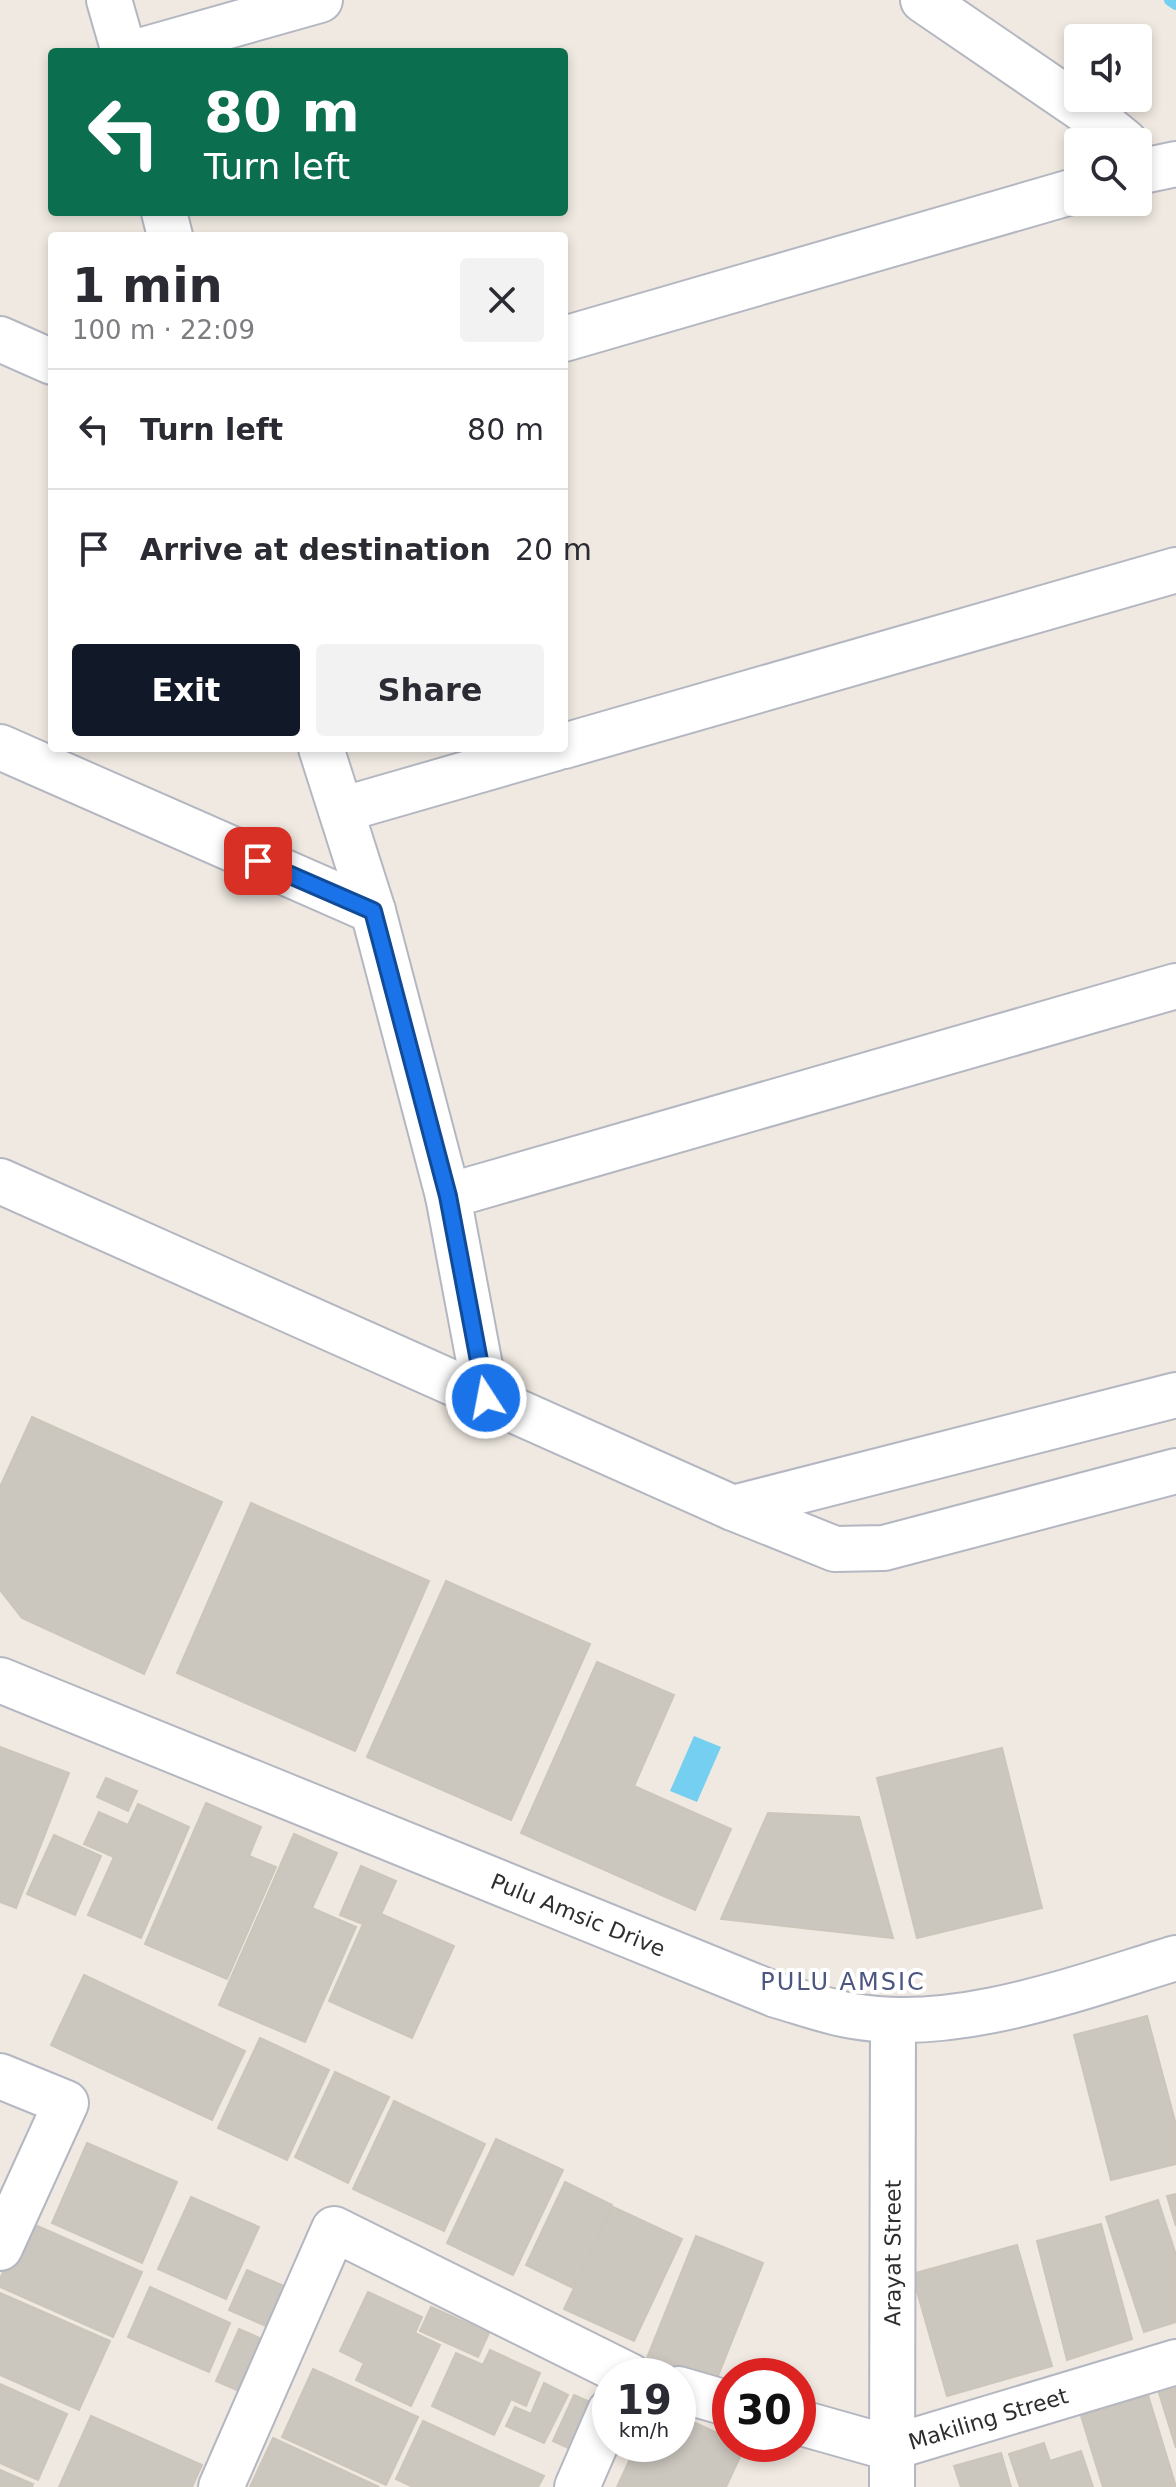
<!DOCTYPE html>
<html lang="en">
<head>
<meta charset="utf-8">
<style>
	:root { --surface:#fff; --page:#f2f2f3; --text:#2b2b33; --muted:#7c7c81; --line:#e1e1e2; --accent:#111827 }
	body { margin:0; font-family:"DejaVu Sans",sans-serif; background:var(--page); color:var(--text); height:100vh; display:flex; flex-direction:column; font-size:30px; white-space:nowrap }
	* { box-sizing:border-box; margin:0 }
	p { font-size:26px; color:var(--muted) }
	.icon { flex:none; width:44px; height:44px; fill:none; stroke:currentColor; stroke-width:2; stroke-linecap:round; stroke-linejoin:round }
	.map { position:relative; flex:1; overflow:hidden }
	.drawer { position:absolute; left:48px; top:232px; width:520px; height:520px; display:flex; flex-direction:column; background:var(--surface); border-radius:8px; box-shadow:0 4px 12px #0003 }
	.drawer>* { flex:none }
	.top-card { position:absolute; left:48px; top:48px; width:520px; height:168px; border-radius:8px; box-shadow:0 4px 12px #0003; background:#0b6e4f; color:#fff; overflow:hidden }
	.tools { position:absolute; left:1064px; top:24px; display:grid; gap:16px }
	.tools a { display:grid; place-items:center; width:88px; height:88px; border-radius:8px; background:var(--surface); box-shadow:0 4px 12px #0003; font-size:40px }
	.speed { position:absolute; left:592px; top:2358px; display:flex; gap:16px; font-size:40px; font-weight:700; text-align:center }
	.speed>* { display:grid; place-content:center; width:104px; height:104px; border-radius:50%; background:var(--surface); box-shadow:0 4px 12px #0003; line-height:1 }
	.speed small { font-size:20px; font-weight:400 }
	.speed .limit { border:12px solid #d22; background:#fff; color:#111 }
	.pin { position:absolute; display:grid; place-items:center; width:68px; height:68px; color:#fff; margin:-34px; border-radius:16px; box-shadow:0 4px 12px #0006 }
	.me { position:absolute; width:88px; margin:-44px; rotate:349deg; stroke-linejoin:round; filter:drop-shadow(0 0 6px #0008) }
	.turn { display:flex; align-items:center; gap:28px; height:168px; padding:0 24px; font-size:36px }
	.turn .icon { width:104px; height:104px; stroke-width:2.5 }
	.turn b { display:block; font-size:56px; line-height:68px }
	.round { display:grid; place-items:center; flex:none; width:84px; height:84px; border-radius:8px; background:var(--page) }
	.head { display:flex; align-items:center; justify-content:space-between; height:136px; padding:0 24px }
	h1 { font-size:48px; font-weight:700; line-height:60px }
	.cta { display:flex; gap:16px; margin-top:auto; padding:16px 24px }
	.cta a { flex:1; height:92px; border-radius:8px; background:var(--accent); color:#fff; font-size:32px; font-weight:700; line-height:92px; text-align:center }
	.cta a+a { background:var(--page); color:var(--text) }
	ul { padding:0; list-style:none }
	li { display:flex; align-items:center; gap:24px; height:120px; padding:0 24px; border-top:2px solid var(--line) }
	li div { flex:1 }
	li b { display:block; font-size:30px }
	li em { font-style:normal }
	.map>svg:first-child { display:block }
	.water { fill:#75cff0 }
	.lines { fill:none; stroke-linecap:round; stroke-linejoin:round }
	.stream { stroke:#75cff0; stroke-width:12 }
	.building { fill:#cbc7bf; stroke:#cbc5ba; stroke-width:2 }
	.street-casing { stroke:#b4b7c1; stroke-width:48 }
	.street { stroke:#fff; stroke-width:44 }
	.route-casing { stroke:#114b97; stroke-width:20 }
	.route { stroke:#1a73e8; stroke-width:14 }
	.labels { text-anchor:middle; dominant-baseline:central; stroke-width:8; stroke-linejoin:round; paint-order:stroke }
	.street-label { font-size:22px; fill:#2e2e2e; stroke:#fff }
	.neighbourhood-label { font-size:24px; letter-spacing:2px; fill:#4d5680; stroke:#fff }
</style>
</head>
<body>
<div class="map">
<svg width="1176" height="2487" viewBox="0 0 1176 2487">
	<rect width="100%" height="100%" fill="#efe9e1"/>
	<path class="water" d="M694,1736l27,11 -24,55 -27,-11z"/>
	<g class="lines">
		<path class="stream" d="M1170,0l6,4"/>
	</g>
	<path class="building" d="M32,1417l190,85 -78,172 -122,-56 -22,-28v-103z
		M251,1503l178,78 -74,170 -178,-78z
		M446,1581l144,63 -79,176 -144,-63z
		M597,1662l77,33 -40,91 97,43 -36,81 -174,-77z
		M0,1747l69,26 -53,135 -16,-6z
		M1002,1748l40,160 -125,30 -40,-160z
		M106,1778l31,13 -9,20 -31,-14z
		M206,1803l55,24 -12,29 27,11 -49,112 -82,-35z
		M138,1804l51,23 -48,111 -53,-23 26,-58 -30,-13 15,-32 29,13z
		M768,1813l91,4 34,121 -172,-19z
		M294,1834l43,19 -25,55 44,19 -51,115 -86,-37z
		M54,1835l47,21 -26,59 -48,-21z
		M361,1866l35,15 -15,33 73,32 -42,92 -83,-37 34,-77 -23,-9z
		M84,1975l161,76 -33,69 -161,-75z
		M1147,2016l29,109v39l-65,16 -37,-145z
		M260,2038l69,32 -42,90 -69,-32z
		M335,2072l54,25 -41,86 -53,-26z
		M394,2101l91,43 -41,87 -91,-42z
		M496,2139l67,31 -50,105 -66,-32z
		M87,2143l90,39 -35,81 -90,-40z
		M565,2182l47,23 -39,83 -47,-23z
		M1176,2194v32l-9,-30z
		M191,2197l68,30 -33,72 -68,-30z
		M1158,2200l18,55v67l-32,10 -38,-115z
		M613,2207l69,32 -48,102 -70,-32z
		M26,2221l116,51 -29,65 -113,-50v-8z
		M1101,2224l31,115 -65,21 -30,-119z
		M696,2236l67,27 -49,123 -67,-28z
		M1017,2245l35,121 -105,30 -35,-122z
		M247,2270l44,19 -18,40 -44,-19z
		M150,2287l80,36 -21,49 -81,-35z
		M368,2292l54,25 -7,16 25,12 -29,61 -55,-26 8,-17 -24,-12z
		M0,2293l110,48 -31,69 -79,-35z
		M431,2307l58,26 -11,24 -58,-26z
		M239,2329l32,14 -23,52 -32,-14z
		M490,2350l50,23 -14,33 -15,-7 -17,36 -62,-29 24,-53 27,12z
		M313,2369l105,48 -32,68 -104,-48z
		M544,2383l24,12 -24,48 -38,-17 9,-19 16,7z
		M0,2384l67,30 -29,66 -38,-17z
		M1176,2388v60l-17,-55z
		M574,2395l25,11 -22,46 -24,-11z
		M1148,2395l28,92h-73l-22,-71z
		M678,2415l52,24v5l15,2 -19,41h-109l20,-43h41z
		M91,2416l111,49 -10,22h-133z
		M423,2421l121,55 -6,11h-125l-17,-8z
		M273,2438l106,49h-129z
		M1044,2443l6,18 31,-10 12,36h-73l-11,-33z
		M1001,2453l10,34h-50l-7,-21z
		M0,2470l33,14 -1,3h-32z"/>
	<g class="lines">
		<defs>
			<g id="street">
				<path d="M109,0l15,52"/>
				<path d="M923,0l174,119 28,23"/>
				<path d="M136,52l184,-52"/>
				<path d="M1138,172l38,-8"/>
				<path d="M164,212l6,24"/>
				<path d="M0,339l52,23"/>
				<path d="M564,339l514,-149"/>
				<path d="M564,746l612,-176"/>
				<path d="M0,747l373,164"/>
				<path d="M321,748l52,163 75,285 38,202"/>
				<path d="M341,810l215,-62"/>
				<path d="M0,1181l733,327 102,41 49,-1 292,-77"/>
				<path d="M448,1196l728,-210"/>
				<path d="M733,1508l443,-113"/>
				<path id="s1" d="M0,1680l776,315c25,7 51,17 77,21 104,18 224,-28 323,-58"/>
				<path d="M0,2076l66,27 -66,145"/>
				<path d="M678,2389l52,15"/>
				<path id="s2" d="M798,2422l92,26 286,-86"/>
				<path d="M221,2487l113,-258 296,147"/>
				<path d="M577,2487l33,-76"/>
				<path id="s3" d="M892,2487l1,-467"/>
			</g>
		</defs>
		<use href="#street" class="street-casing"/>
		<use href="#street" class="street"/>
	</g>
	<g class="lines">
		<defs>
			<path id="route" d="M258,861l115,50 75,285 38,202"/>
		</defs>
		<use href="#route" class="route-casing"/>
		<use href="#route" class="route"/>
	</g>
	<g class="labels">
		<g class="street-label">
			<text stroke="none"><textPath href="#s1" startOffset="624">Pulu Amsic Drive</textPath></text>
			<text stroke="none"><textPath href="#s3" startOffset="234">Arayat Street</textPath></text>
			<text stroke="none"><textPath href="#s2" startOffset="198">Makiling Street</textPath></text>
		</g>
		<g class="neighbourhood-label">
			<text x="843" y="1982">PULU AMSIC</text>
		</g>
	</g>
</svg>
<div class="tools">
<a><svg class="icon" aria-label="sound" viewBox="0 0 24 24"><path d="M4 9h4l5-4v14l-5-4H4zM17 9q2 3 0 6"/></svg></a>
<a><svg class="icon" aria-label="search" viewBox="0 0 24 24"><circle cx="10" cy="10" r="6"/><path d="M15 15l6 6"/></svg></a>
</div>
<div class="speed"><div>19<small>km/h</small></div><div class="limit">30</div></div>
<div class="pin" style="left:258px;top:861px;background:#d93025"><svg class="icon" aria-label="arrive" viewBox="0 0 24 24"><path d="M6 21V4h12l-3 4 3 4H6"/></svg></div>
<svg class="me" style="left:486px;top:1398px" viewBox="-20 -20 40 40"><circle r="17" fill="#1a73e8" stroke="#fff" stroke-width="3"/><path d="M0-11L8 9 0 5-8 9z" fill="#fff"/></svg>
<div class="top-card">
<div class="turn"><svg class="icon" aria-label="left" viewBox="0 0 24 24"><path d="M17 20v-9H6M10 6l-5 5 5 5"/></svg><div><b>80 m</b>Turn left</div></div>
</div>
<section class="drawer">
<div class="head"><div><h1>1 min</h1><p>100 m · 22:09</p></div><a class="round"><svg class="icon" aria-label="close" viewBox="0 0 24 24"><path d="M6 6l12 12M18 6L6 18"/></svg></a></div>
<ul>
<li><svg class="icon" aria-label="left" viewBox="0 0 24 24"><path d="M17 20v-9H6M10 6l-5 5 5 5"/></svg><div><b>Turn left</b></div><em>80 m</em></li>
<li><svg class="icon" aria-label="arrive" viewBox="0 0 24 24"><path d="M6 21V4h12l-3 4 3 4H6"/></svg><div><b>Arrive at destination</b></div><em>20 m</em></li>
</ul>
<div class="cta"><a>Exit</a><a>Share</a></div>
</section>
</div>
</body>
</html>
